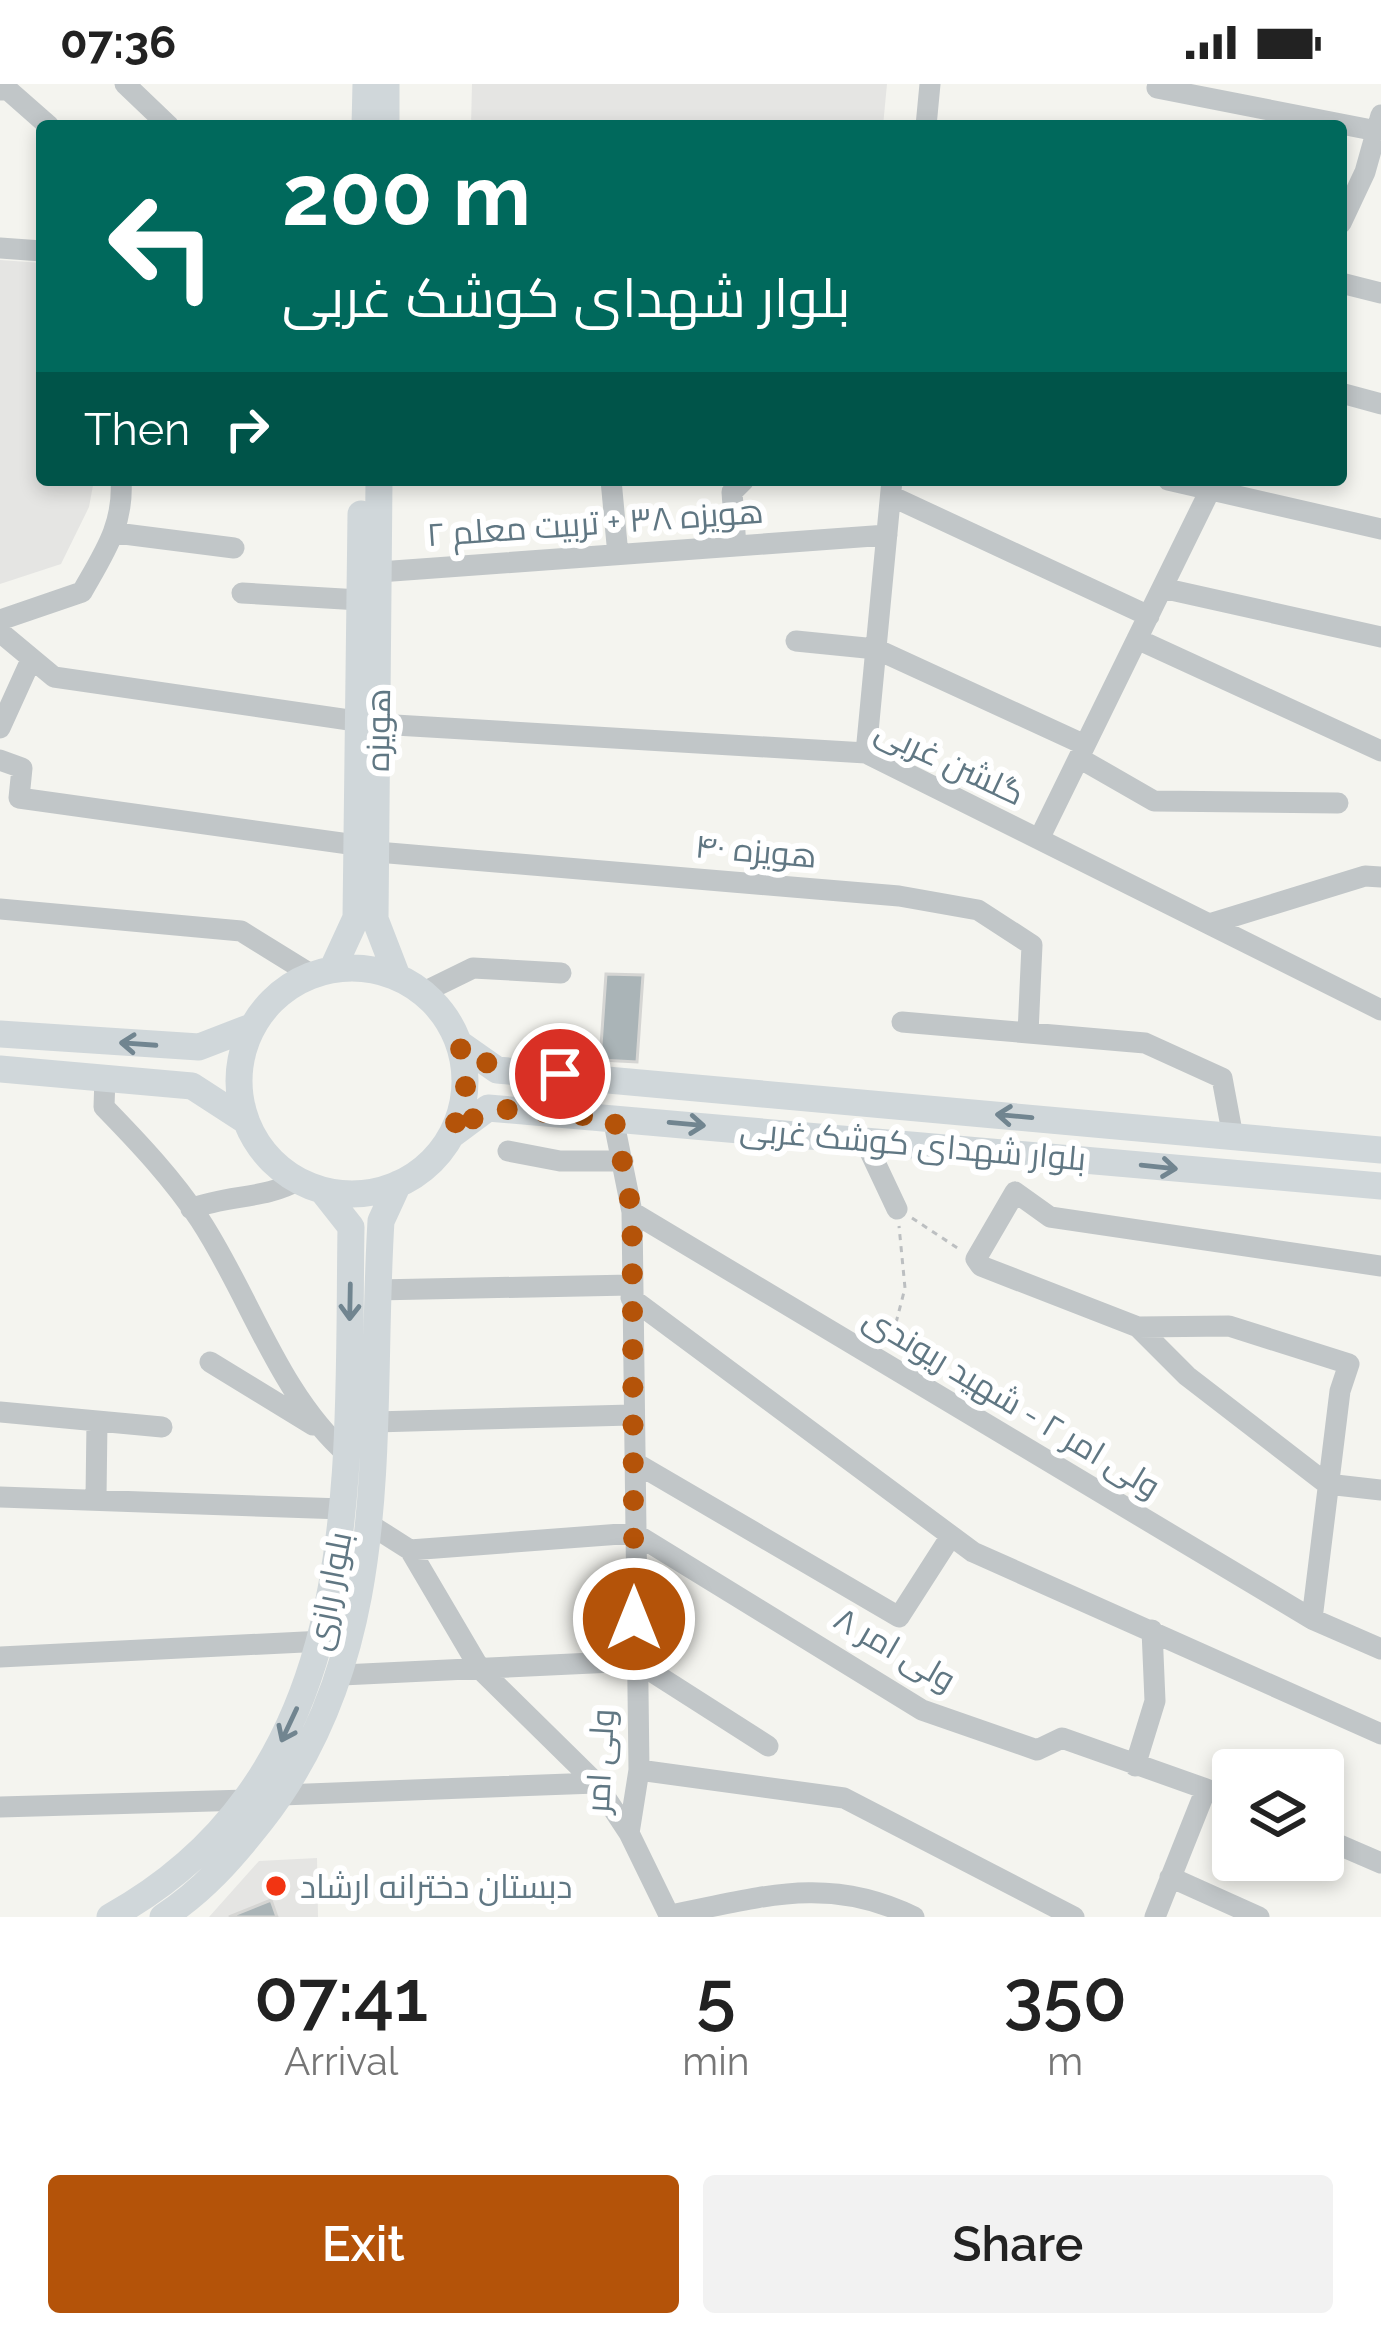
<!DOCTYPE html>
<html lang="en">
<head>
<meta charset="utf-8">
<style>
	:root { --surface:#fff; --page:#f2f2f2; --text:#222; --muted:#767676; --accent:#b45309 }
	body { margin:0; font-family:Raleway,Cairo,sans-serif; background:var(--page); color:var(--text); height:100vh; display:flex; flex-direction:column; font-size:45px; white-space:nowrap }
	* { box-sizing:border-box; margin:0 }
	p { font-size:39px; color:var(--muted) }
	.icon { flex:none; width:66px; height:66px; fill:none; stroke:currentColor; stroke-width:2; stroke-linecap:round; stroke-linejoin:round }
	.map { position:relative; height:1833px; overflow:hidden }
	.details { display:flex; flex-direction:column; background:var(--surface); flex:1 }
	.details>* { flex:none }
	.guide { position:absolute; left:36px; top:36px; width:1311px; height:366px; border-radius:12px; box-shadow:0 6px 18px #0003; background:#00695c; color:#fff; overflow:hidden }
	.tools { position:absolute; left:1212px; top:1665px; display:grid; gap:24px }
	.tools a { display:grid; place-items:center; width:132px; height:132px; border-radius:12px; background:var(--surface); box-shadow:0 6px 18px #0003; font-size:60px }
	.pin { position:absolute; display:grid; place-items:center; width:102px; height:102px; color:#fff; margin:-51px; border:6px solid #fff; border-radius:50%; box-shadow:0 3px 12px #0007 }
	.me { position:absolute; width:132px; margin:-66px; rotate:0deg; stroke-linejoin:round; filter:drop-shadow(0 0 9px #0008) }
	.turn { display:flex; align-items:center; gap:42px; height:252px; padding:0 48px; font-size:54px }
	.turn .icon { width:156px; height:156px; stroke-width:2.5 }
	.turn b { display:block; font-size:84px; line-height:102px }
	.then { display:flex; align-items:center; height:114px; padding:0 48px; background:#0003; gap:24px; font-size:45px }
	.eta { display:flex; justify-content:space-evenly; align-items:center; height:204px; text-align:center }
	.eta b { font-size:72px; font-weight:600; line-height:84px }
	.primary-button { display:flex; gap:24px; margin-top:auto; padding:24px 48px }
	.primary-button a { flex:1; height:138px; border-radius:12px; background:var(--accent); color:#fff; font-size:48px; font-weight:600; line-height:138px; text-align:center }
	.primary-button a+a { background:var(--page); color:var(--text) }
	.status { display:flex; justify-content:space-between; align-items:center; height:84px; padding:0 60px; background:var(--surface); direction:ltr }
	.status svg { height:33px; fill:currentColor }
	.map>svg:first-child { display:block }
	.built { fill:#e5e5e3 }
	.building { fill:#aab4b7; stroke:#d5d5d3; stroke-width:3 }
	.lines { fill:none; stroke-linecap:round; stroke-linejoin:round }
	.path { stroke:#bcbfc1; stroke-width:3; stroke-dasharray:6 6; stroke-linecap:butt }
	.minor { stroke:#c1c6c8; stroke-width:21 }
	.major { stroke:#d0d7da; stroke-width:27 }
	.oneway { stroke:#718590 }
	.route { stroke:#b45309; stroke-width:21; stroke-dasharray:0 37.8 }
	.poi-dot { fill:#f23412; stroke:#fff; stroke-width:4.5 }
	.labels { text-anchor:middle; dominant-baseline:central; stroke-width:12; stroke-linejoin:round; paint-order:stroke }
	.street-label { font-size:33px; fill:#607783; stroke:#fff }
	.poi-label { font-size:33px; fill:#607783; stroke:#fff; text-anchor:start }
</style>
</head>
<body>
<div class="status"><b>07:36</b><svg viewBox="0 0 49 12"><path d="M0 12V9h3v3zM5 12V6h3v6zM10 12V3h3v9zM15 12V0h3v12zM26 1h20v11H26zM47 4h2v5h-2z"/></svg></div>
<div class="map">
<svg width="1381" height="1833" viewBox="0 0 1381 1833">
	<rect width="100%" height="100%" fill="#f4f4ef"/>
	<path class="built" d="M472,0h415l-4,42h-412z
		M0,176l42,3v217h52l-5,27 -28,57 -61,20z
		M317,1774l1,59h-109l50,-56z"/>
	<path class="building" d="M606,890l37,1 -6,87 -37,-2z
		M271,1816l6,17h-48z"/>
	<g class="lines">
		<path class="path" d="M912,1134l47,31
			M890,1262l15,-58 -6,-62"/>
		<path class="minor" d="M125,0l44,42
			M1157,4l220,43
			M0,6l7,-1 42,37
			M926,42l4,-42
			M1341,139l24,-51 16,-57
			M0,164l42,3
			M1341,199l40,10
			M1341,309l40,11
			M611,396l7,75
			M1168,396l213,49
			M891,412l258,120
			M116,449l118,15
			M736,462l-4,-54 12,-12
			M379,488l508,-37
			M1162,504l219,49
			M242,509l118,7
			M0,536l82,-28c22,-39 42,-67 39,-112
			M0,548l54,45 302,44
			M1137,555l244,112
			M796,557l80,8 209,96
			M378,640l488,29 515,257
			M0,644l30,-66
			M866,669l26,-273
			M1079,674l75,43 184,2
			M0,676l22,8 -3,30 337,47
			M1039,755l176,-359
			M377,768l522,44 79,14 54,35 -4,88
			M0,825l241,22 71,44
			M1209,840l156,-48 16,1
			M424,908l49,-24 88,5
			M902,938l243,21 77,35 11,59
			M105,993l-1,30c35,36 69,72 96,113 50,76 79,175 148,235
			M613,1034l19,94 7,558 -10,63
			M864,1055l33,70
			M508,1067l52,10h63
			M1015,1108l-39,67 5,7 157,61 49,49 140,108
			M1015,1108l35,25 331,49
			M191,1125c37,-15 73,-9 108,-29
			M632,1128l680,407 69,30
			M376,1206l255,-5
			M631,1214l342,254 408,182
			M1138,1243l91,-1 120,38 -9,27 -28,228
			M210,1278l103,63
			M0,1328l162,15
			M375,1338l256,-7
			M634,1378l265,155 52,-81
			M1327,1400l54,6
			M0,1413l343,12
			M96,1414l1,-77
			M369,1440l41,26 70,119 116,114 33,50 41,84
			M410,1466l224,-17 288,177 115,40 25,-12 144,51
			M0,1573l324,-16
			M342,1591l293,-14 133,85
			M1135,1682l20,-65 -3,-71
			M639,1686l205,28 230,119
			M282,1711l314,-12
			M0,1723l247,-7
			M1323,1754l58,25
			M1170,1793l89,40
			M670,1831c89,-17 157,-41 244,2
			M1155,1833l51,-128 27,11"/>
		<path class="major" d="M365,42l1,-42
			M386,42v-42
			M379,396l-4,439 22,57
			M333,884l23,-50 5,-404
			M239 997a113 113 0 1 1 226 0a113 113 0 1 1-226 0Z
			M0,950l199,13 52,-20
			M460,960l37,26 884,80
			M0,985l192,17 54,35
			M453,1050l35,-26 893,78
			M110,1833c259,-144 237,-436 241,-690l-26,-33
			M163,1833c40,-26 68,-58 98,-96 137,-175 107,-391 120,-600l17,-37"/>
	</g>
	<defs><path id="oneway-shaft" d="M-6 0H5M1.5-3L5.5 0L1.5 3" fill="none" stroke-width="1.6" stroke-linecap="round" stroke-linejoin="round" transform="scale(3)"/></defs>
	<g class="oneway">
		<use href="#oneway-shaft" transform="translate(138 960) rotate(-176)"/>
		<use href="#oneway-shaft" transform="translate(1014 1032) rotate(-175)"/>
		<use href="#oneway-shaft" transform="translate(687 1040) rotate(5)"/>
		<use href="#oneway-shaft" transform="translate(1159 1083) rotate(6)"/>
		<use href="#oneway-shaft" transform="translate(350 1218) rotate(91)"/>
		<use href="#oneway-shaft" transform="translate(289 1641) rotate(115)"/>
	</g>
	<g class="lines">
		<path class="route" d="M560,990l-63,-4 -37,-26 6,46 -14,44 36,-26 126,10 18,94 2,407"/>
	</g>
	<circle class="poi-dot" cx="276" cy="1802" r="12"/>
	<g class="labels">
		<g class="street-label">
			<text transform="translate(595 439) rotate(-4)">هویزه ۳۸ + تربیت معلم ۲</text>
			<text transform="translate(378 646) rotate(-89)">هویزه</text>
			<text transform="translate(950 678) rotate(25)">گلشن غربی</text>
			<text transform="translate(756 767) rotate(5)">هویزه ۴۰</text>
			<text transform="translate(913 1060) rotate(5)">بلوار شهدای کوشک غربی</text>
			<text transform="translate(1012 1318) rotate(31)">ولی امر ۲ - شهید ریوندی</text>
			<text transform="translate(329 1507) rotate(-79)">بلوار رازی</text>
			<text transform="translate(895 1565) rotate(30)">ولی امر ۸</text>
			<text transform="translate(600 1677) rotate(-87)">ولی امر</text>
		</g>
		<g class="poi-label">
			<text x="300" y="1802">دبستان دخترانه ارشاد</text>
		</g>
	</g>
</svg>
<div class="tools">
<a><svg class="icon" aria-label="layers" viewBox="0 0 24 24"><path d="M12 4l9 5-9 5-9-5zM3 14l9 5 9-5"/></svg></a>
</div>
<div class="pin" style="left:560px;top:990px;background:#d93025"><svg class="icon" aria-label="arrive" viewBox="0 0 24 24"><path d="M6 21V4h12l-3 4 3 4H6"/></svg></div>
<svg class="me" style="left:634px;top:1535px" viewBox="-20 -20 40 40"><circle r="17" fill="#b45309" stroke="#fff" stroke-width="3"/><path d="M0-11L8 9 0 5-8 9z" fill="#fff"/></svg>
<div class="guide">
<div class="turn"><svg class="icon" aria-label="left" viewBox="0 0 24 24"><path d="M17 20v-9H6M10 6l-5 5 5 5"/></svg><div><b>200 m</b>بلوار شهدای کوشک غربی</div></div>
<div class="then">Then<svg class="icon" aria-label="right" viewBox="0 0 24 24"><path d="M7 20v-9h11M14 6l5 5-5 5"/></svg></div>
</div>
</div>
<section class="details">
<div class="eta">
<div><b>07:41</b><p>Arrival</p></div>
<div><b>5</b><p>min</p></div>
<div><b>350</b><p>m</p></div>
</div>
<div class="primary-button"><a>Exit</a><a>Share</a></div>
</section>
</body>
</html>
